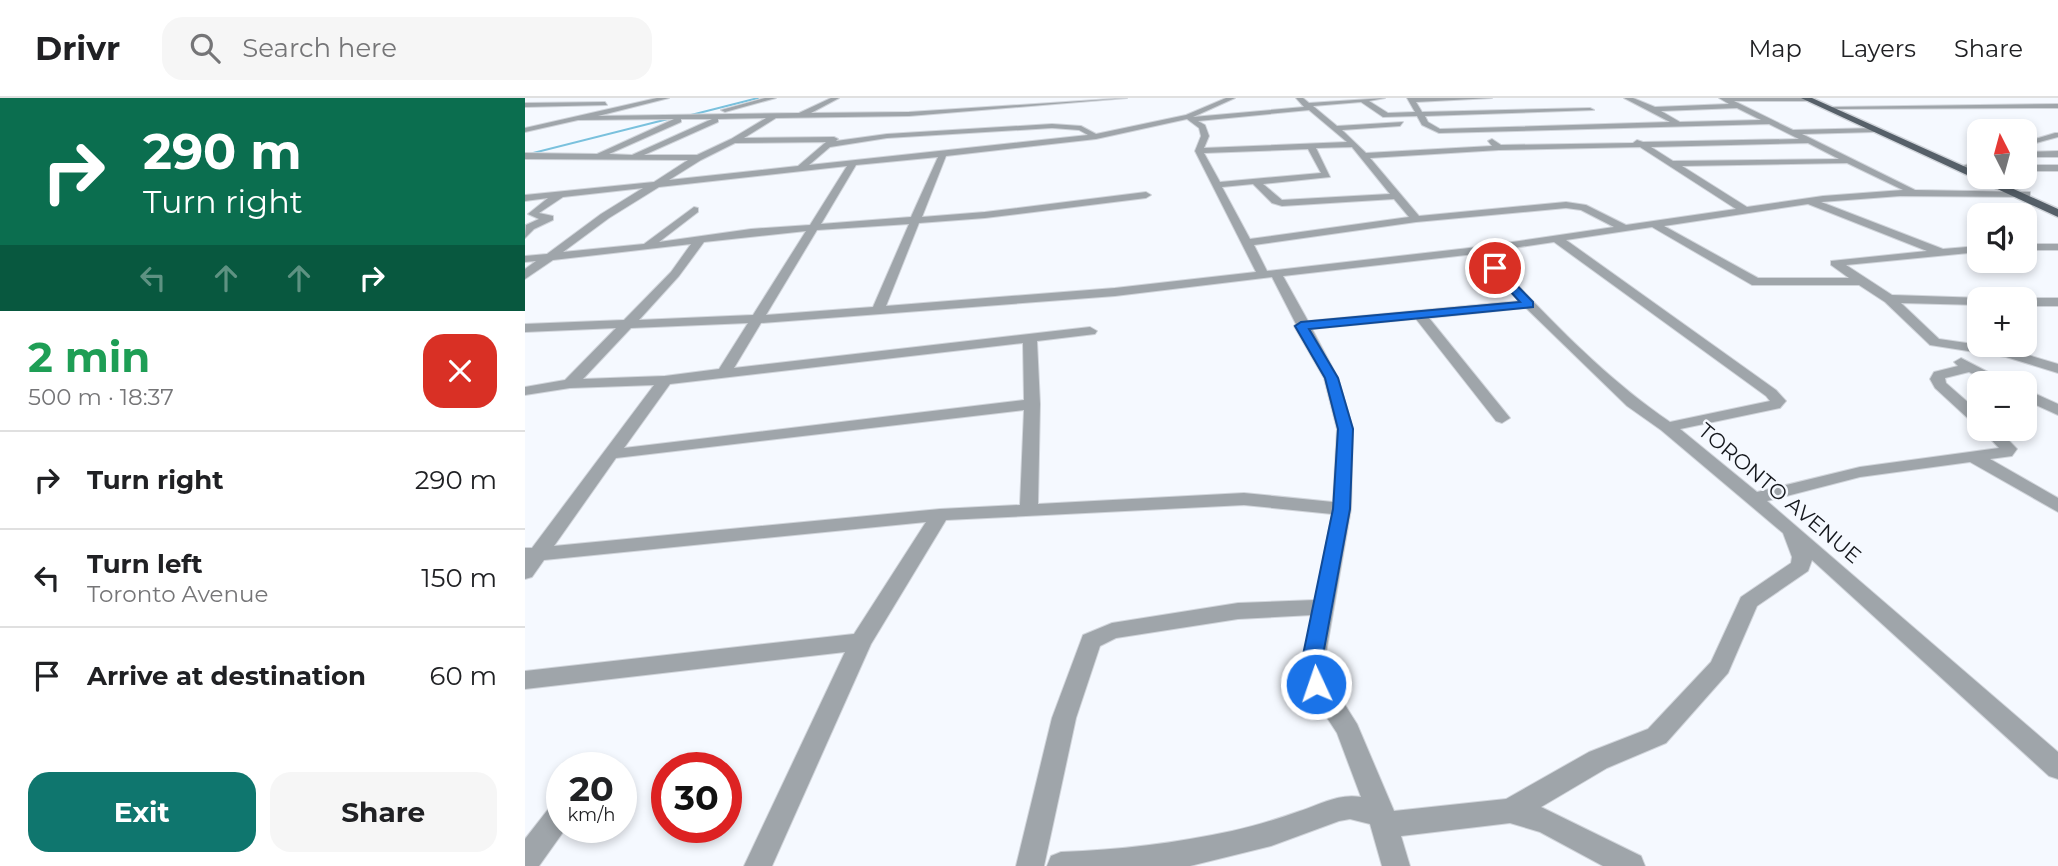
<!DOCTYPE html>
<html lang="en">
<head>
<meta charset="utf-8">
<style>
	:root { --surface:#fff; --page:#f6f6f6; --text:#202124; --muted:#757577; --line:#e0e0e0; --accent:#0f766e }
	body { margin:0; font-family:Montserrat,sans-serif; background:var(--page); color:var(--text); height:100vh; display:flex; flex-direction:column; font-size:26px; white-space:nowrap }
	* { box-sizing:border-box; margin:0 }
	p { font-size:23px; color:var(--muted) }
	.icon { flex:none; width:38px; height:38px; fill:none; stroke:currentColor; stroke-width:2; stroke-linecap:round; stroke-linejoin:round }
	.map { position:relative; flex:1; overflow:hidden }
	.sheet { display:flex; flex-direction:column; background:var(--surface); width:525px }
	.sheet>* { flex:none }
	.top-card { background:#0b6e4f; color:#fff; overflow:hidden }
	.needle { width:46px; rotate:354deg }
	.fabs { position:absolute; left:1442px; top:21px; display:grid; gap:14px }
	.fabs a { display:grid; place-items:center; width:70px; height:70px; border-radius:14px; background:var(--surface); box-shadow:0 4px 10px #0003; font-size:35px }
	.speed { position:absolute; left:21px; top:654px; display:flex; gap:14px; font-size:35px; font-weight:700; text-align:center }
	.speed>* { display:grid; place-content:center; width:91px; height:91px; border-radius:50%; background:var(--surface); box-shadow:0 4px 10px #0003; line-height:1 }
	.speed small { font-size:18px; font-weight:400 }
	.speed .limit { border:10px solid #d22; background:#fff; color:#111 }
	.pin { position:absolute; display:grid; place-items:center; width:60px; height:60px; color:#fff; margin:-30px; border:4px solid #fff; border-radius:50%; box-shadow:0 2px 7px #0007 }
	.me { position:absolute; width:77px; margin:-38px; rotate:357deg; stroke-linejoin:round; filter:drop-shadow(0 0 5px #0008) }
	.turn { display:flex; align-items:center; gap:24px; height:147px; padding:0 28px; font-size:32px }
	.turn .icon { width:91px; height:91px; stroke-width:2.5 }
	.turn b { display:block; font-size:49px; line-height:60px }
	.lanes { display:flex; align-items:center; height:66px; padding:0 28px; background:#0003; justify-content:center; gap:35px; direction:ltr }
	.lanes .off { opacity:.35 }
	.round { display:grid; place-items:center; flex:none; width:74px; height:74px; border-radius:21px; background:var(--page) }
	.overview { display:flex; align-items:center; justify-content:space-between; height:119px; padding:0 28px }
	h1 { font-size:42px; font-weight:700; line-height:52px; color:#1e9e55 }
	.cta { display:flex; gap:14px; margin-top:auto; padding:14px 28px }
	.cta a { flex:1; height:80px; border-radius:21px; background:var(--accent); color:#fff; font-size:28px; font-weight:700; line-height:80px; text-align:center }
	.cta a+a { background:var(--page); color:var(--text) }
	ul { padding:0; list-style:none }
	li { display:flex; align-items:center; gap:21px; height:98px; padding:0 28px; border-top:2px solid var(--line) }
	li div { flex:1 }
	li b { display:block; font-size:26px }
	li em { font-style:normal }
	header { display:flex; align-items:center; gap:42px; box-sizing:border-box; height:98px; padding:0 35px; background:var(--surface); border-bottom:2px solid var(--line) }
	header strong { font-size:33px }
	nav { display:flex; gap:38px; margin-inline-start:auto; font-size:24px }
	.search { width:490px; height:63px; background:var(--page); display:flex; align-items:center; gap:18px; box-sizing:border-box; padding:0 24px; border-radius:21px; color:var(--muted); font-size:26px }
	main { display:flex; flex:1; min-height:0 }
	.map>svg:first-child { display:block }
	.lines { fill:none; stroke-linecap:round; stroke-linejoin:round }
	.stream { stroke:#7ac1dd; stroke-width:2 }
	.minor-casing { stroke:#d1d5db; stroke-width:2 }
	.major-casing { stroke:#d1d5db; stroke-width:3 }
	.minor { fill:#9fa5aa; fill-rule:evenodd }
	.major { fill:#566069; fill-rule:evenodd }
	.route { fill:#1a73e8; stroke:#114b97; stroke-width:2 }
	.labels { text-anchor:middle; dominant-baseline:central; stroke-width:5; stroke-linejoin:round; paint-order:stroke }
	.street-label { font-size:21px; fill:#14171c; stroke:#f5f9ff }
</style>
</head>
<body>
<header>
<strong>Drivr</strong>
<div class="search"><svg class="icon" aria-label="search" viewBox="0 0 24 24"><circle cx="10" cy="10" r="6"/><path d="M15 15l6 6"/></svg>Search here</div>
<nav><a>Map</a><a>Layers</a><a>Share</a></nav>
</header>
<main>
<section class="sheet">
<div class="top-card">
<div class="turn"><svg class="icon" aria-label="right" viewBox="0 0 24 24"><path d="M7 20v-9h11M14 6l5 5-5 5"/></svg><div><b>290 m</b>Turn right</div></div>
<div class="lanes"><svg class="icon off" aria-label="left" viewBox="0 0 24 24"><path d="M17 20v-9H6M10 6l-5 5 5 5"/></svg><svg class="icon off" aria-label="ahead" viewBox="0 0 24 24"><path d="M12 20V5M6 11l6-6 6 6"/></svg><svg class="icon off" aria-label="ahead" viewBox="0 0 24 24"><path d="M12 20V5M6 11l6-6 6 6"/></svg><svg class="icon" aria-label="right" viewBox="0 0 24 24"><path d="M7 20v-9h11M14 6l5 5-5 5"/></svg></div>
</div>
<div class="overview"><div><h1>2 min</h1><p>500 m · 18:37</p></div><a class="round" style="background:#d93025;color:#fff"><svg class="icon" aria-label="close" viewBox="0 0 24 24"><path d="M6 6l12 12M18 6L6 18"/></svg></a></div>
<ul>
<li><svg class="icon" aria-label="right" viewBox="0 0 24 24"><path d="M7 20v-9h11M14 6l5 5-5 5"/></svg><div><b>Turn right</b></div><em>290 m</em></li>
<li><svg class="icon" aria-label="left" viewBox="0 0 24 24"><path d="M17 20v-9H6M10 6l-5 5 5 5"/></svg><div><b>Turn left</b><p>Toronto Avenue</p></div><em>150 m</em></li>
<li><svg class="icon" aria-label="arrive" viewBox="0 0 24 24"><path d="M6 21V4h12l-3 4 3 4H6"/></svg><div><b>Arrive at destination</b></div><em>60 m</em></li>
</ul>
<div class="cta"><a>Exit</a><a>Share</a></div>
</section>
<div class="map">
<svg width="1533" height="768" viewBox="0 0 1533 768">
	<rect width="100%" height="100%" fill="#f5f9ff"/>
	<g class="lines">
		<path class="stream" d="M166,17l67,-17
			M0,57l147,-37"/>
		<defs>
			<path id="minor" d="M132,0h12l-71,18 201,-3 32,-15h8l-28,15 98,-1 218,-14 -218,18 -133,2 -32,20 90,-1 4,2 -2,2 51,-7 165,-10 29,2 15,8 90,-19 40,-17h9l-42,19 111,-10 -8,-9h7l6,5 76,-5 -16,3 19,12 27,-1 -8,-14h85l-76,4 6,10 168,-4 4,2 -169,6 3,6 12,7 230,-7 -46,-24h9l22,9 74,-3 -10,-6h92l-3,3h-74l59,29 84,-2 -3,4 -72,2 113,56 115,2v4l-3,1 -127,-1 -79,6 122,47 36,-3v6l-133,13 46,30 91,3 -4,1v6l-78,-2 38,36 69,10 50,15v9l-52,-16 -76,-12 -45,-43 -26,-17h-107l-100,-58 -86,13 210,150 10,11 -6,7 -100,21 77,63 103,-25 139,-19 -18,-19h17l19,20 -5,7 -22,3 68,39v14l-88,-50 -110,15 -93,24 291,251v27l-9,-3 -237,-216 -4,11 -51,35 -29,67 -62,70 -59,25 -66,39 100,49 4,10h-42l-63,-34 -30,-9 -109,13 9,30h-28l-12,-42 -20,-5 -11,2 -68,25 -81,20h-143l4,-10 10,-4c58,-2 115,-9 171,-21 23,-5 45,-12 68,-20 21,-7 39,-18 61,-14l-24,-64 -26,-40 -10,-23 11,-55 -74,4 -122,19 -16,8 -24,72 -32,148h-28l36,-148 31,-83 29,-12 126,-20 77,-3 17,-86 -88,-9 -298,15 -75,124 -99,222h-28l101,-214 -320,37v-18l329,-37 72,-112 -382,38 -12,17 -7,2v-31h7l122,-163 -84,3 -45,7v-8l40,-7 51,-52 -91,4v-8l99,-4 47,-48 20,-28 -138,16 -28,19v-10l11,-8 -11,1v-6l22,-2 54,-40 42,-26 -80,9 -24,16 14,3v4l-19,9 -9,9 1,-13 13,-6 -11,-5 20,-16 -23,3v-6l129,-13 34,-22 -163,-1v-6l72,1 77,-35 -96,1 -53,12v-4zM836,4l22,15 34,-1 5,9 17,8 330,-9 30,15 -156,3 -6,-2 -4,3 -132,2 -9,-6 -4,2 4,5 -126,7 -24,-23 58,-4 3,-4 -66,4 -24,-20zM1212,10l24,12 -81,2 -19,-11zM784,12l38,32 -143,6 5,-12 -4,-11 -7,-4zM241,20l-35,21 -34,16h-53l74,-33v-3zM156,21h31l-80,36 -23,-1 72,-32zM662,21l12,9 2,8 -6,15 61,121 -141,16 -229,18 33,-83 66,-5 161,-20 5,-3 -5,-3 -161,20 -63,5 24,-61 150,-17zM527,30l27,2 9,5 -279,30 21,-18 57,-9zM301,44l-28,24 -129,14 32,-20 34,-17zM1283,45l31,16 -166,2 -22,-14zM827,49l38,47 -108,6 -19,-16 67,-7 -14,-29zM1115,49l96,62 -110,16 -40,-20 -20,-3 -147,14 -49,-58 129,-8zM783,51l13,24 -101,9 -16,-29zM413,59l-27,60 -90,7 35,-59zM1322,65l56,27 -80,6 -76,11 -65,-41zM322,68l-37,59 -59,4 -92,13 39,-30v-4l-4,-1 -50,37 -81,8 46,-34 50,-31zM728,86l19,19 10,3 112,-7 15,18 -159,22 -28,-52zM1283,106l119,47 -96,10v4l18,13h-91l-94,-52zM1041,110l15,2 33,17 -136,20 -211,24 -13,-26 162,-23zM384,126l-36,83 -107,8 51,-85zM281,133l-53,84 -114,5 40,-44 25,-34zM1029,144l212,154 4,5 -100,21c-69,-47 -127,-110 -184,-170zM950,156l44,47 -211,20 -25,-45zM747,179l24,47 -2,2 30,52 13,51 -4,73 -89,-9 -206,11 2,-100 -3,-63 58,-7 2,-3 -7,-4 -356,41 27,-45 354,-27zM1001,210l101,98 34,24 122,103 9,24 -1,6 -50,34 -30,65 -63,67 -59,23 -83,47 -112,12 -37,-87 -34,-54 28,-161 2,-80 -15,-51 -26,-49 104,-10 80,102 6,2 8,-5 -81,-100zM223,225l-29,46 -54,7 -82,3 48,-51zM498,245l1,57 -400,48 46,-64zM499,312l-4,95 -80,4 -386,37 62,-88z
				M240,0h11l-51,14 -4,-2z
				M80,4l2,3 -82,2v-4z
				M1533,6v4l-223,1 -4,-2z
				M1530,35h3v4l-33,9v-4z
				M1533,53v6h-33v-5z
				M1454,62v6l-12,3 -4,-3z
				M1500,67h33v6h-33z
				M1500,146h33v6h-33z
				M1500,200h33v8h-33v-7h-4z
				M1436,260l48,25h-18l-22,-11 -24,6 1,5 33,29v13l-6,-2 -38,-35 -5,-9 4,-7 24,-6 -4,-4z
				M1500,291l33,15v11l-33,-15z
				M37,702v28h4l-27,38h-14v-27l28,-36z"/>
			<path id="major" d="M1276,0h11l167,75v4h8l71,32v8z"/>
		</defs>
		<use href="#minor" class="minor-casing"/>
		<use href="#major" class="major-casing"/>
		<use href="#minor" class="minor"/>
		<use href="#major" class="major"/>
	</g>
	<path class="route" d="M966,168h7l35,36v5l-224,22 29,49 15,51 -3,80 -27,146 -1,15 5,14 -4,6 -7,2 -7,-2 -7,-20 1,-15 30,-146 5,-80 -13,-51 -30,-52 6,-4 219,-20 -29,-32z"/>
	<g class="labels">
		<g class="street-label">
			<text transform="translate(1255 395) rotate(40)">TORONTO AVENUE</text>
		</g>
	</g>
</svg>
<div class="fabs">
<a><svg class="needle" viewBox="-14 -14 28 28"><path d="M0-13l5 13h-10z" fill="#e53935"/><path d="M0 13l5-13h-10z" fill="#757577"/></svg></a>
<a><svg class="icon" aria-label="sound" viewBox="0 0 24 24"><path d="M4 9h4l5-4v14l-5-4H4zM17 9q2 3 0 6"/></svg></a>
<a>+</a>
<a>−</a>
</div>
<div class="speed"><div>20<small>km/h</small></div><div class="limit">30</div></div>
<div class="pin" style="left:970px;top:170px;background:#d93025"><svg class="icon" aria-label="arrive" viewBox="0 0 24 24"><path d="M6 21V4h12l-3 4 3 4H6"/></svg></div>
<svg class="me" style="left:791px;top:586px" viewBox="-20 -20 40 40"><circle r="17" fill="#1a73e8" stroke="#fff" stroke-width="3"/><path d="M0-11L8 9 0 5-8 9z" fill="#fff"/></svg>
</div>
</main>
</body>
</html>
